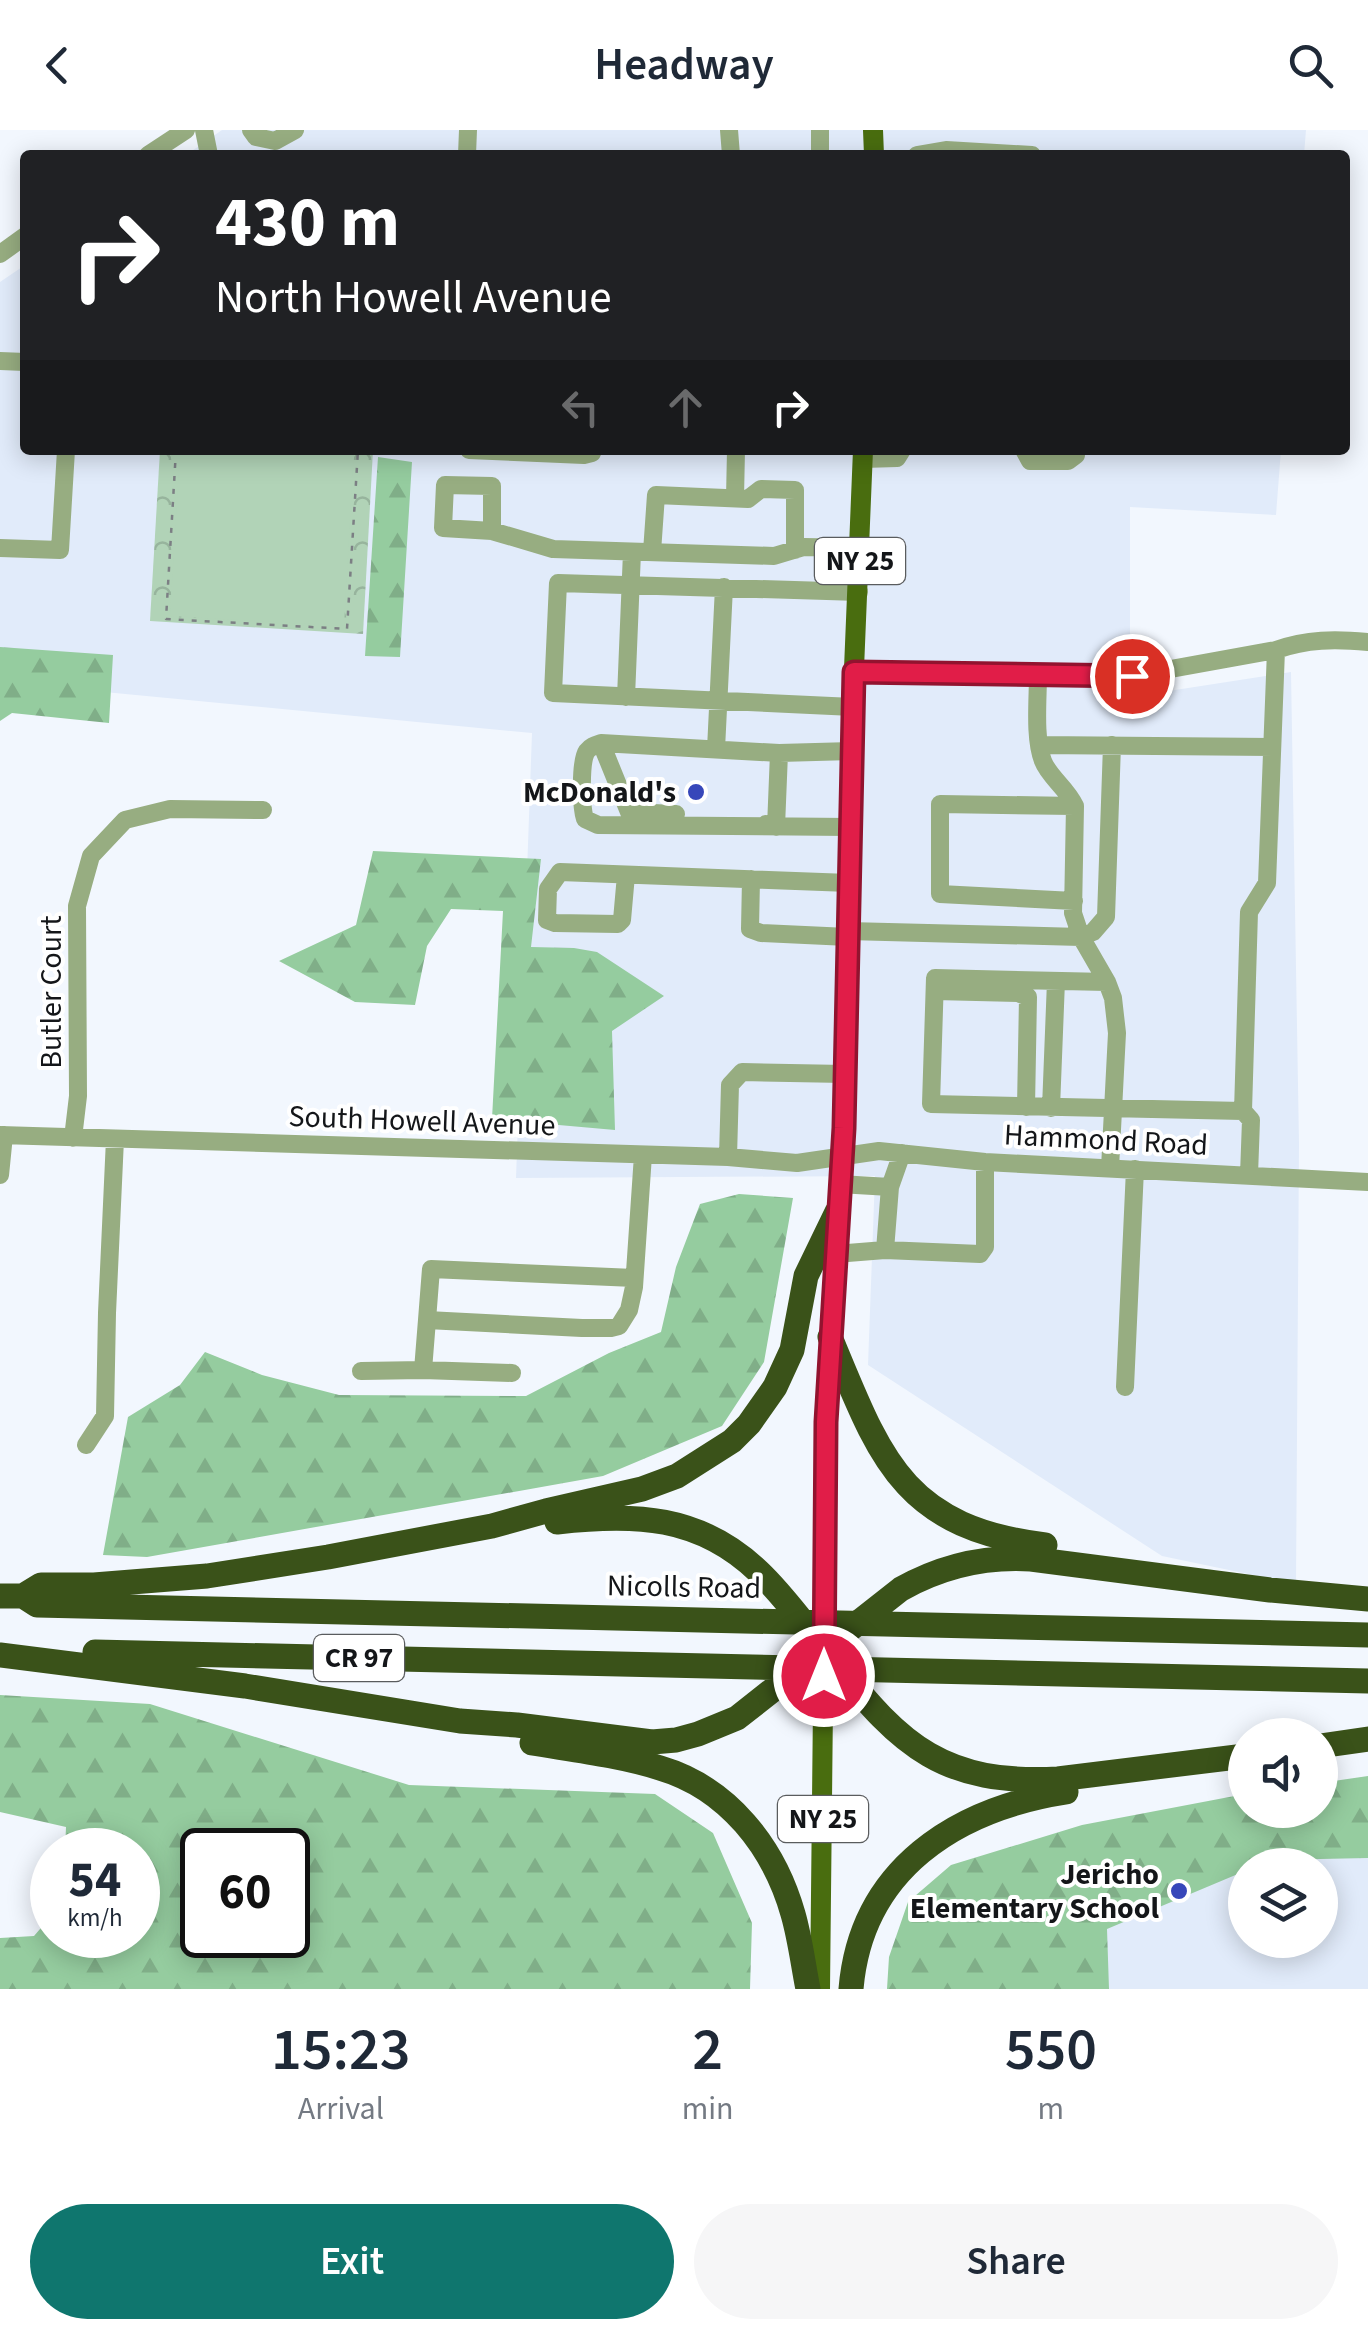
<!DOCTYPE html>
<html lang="en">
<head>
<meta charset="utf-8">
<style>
	:root { --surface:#fff; --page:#f6f6f7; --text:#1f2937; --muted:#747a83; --accent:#0f766e }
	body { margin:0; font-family:"Source Sans 3",sans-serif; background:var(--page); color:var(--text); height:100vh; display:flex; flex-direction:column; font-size:38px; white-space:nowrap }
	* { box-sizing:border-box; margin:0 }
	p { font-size:32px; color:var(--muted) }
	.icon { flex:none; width:55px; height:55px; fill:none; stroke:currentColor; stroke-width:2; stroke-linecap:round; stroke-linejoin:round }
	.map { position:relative; height:1859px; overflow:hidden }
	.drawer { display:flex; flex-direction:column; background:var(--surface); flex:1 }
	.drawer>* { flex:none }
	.top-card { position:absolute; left:20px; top:20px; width:1330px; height:305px; border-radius:10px; box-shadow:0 5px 25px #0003; background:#202124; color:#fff; overflow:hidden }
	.controls { position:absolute; left:1228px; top:1588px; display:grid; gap:20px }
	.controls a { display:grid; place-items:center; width:110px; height:110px; border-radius:50%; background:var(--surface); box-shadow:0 5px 25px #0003; font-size:50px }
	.speed { position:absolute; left:30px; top:1698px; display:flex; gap:20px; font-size:50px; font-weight:700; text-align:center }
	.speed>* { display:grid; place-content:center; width:130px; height:130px; border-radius:50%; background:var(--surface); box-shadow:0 5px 25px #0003; line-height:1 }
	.speed small { font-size:25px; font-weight:400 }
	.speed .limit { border:5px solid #111; border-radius:15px; background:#fff; color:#111 }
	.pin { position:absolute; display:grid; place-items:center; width:85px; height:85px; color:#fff; margin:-42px; border:5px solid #fff; border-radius:50%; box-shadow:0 2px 10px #0007 }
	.me { position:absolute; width:110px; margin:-55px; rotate:0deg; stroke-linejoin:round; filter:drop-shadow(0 0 8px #0008) }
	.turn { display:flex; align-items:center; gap:35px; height:210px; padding:0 30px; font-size:45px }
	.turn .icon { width:130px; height:130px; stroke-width:2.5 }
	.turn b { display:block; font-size:70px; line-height:85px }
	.lanes { display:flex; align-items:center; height:95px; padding:0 30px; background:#0003; justify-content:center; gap:50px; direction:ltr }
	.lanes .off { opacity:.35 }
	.eta { display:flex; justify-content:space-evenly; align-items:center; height:170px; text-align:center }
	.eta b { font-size:60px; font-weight:600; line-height:70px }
	.button { display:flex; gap:20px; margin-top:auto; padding:20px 30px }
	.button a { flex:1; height:115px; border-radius:60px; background:var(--accent); color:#fff; font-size:40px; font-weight:600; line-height:115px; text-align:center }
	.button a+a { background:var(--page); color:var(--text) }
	header { display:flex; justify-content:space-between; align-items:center; height:130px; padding:0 30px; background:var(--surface); font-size:45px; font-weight:600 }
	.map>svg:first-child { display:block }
	.built { fill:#e1ebfa; fill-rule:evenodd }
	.forest { fill:url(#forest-firs); fill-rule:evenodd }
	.park { fill:url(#park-crowns) }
	.pitch { fill:#b1d3b7 }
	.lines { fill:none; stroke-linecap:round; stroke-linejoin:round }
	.path { stroke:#7c7f84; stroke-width:2.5; stroke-dasharray:5 8; stroke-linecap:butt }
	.minor { stroke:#97ad81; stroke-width:18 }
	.major { stroke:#496d0f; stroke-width:20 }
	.highway { stroke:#3a5219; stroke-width:25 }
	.route-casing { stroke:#92132f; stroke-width:25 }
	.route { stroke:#e11d48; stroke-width:18 }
	.poi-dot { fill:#3747ba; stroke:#fff; stroke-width:4 }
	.labels { text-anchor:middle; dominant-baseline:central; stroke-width:8; stroke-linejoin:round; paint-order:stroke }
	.shield { fill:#fff; stroke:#5a5c5e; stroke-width:2.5 }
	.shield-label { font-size:28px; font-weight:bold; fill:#141619 }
	.poi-label { font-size:30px; font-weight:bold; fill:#141619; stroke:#fff; text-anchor:end }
	.street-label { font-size:30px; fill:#141619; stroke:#fff }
</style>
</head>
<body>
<header><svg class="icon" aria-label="back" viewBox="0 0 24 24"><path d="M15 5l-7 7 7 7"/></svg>Headway<svg class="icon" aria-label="search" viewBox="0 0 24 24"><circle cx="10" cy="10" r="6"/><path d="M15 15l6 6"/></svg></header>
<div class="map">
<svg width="1368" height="1859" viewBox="0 0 1368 1859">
	<defs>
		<pattern id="forest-firs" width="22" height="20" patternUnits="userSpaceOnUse" patternTransform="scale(2.5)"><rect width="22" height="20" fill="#95cc9f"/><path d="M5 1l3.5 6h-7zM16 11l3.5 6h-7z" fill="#80ae88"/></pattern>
		<pattern id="park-crowns" width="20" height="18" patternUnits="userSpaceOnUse" patternTransform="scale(2.5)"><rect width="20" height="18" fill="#b1d3b7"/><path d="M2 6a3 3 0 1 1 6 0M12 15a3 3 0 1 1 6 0" fill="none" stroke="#97b49d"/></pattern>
	</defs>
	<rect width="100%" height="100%" fill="#f2f7fe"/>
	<path class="built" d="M222,0h1084l-2,25h-1118z
		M25,135v185h1256l-5,65 -146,-8v190l161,-25 8,472 -3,440 -134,-28 -294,-191 7,-189 -359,2 16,-445 -532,-51v-400z
		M1227,1708h141v151h-306l-4,-72zM1245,1735h75v75h-75z"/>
	<path class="forest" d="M378,327l34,5 -12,195 -35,-1z
		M0,517l113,8 -4,68 -97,-10 -12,8z
		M373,721l168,8 -10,88 43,1 23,4 67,44 -52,35 3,99 -123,-11 11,-208 -52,-2 -24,37 -12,59 -60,-3 -76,-41 77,-36z
		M739,1064l54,4 -29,164 -42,64 -119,50 -456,81 -44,-2 25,-138 52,-32 25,-33 57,23 77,20 187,1 83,-43 52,-21 15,-65 24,-63z
		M0,1565l150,9 259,81 246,9 58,39 39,90 -2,66h-750v-51l34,-2 18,-21v20h86v-85h-73l1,-23 -66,-15zM288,1720v85h-86v-85z
		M1368,1646v82l-95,2 -13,5h-15v6l-138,58 2,60h-222l2,-32 19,-55 43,-37 131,-40 163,-31v16h75v-27z"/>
	<path class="park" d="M160,320h213l-10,184 -213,-13z"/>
	<path class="pitch" d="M180,320h174l-10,176 -174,-10z"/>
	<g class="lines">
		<path class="path" d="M176,320l-10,169 181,10 11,-179"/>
		<path class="minor" d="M204,0l5,25
			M251,0l5,7 19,4 20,-11
			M729,0l2,25
			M148,25l38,-25
			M467,25l1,-25
			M820,25v-25
			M917,25l29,-5 86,5
			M0,124l25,-18
			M0,231l25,1
			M469,320l115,5 8,-2 1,-3
			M1024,320l6,11h38l8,-6v-5
			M863,329l34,-1 5,-8
			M735,368l1,-48
			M492,401v-45l-47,-1 -2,43 49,3 61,18 221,7 30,-9 56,1
			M0,418l60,2 6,-100
			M652,422l4,-57 92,4 13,-10 34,1v60
			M854,542l278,4 144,-26c31,-11 59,-11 92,-8
			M1038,544c0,26 -4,64 5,87 6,16 24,27 32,45l-2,107 8,24 26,45 6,16 4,35 -7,135
			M626,567l6,-145
			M853,577l-300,-14 5,-110 301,9
			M601,613l28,69 47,2
			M1039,615l233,2
			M716,619l8,-162
			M766,694l10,3 3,-74
			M850,697l-252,-2 -13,-6c-4,-12 -5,-58 2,-68 4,-5 8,-6 14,-8l178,10 73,-2
			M626,745l-4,45 -4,4 -63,-1 -8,-3 1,-31 12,-17 289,11
			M751,749l-1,50 11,4 87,4
			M1074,771l-134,-7v-90l135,2
			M848,801l233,6 12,-5 13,-15 6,-172
			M1107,852l-172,-4 -4,126 312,7 6,-199 18,-29 9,-233
			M935,861l83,2 10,4 -2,110
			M1051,978l5,-127
			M1243,981l8,9 -2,55
			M0,1005l728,22 69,6 82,-12 106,11 383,20
			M73,1008l5,-42 -1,-190 14,-50 34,-36 45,-11 93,1
			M728,1027l2,-72 12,-13 103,2
			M0,1045l4,-40
			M839,1054l51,3
			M885,1120l5,-63 12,-34
			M835,1124l50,-4 95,4 5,-7v-85
			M634,1148l-203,-9 -4,51 155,8h29l8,-2 10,-16 5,-23 9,-132
			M427,1190l-4,50 89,3
			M361,1241l62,-1
			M1125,1257l10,-218
			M86,1315l19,-29 2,-103 8,-174"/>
		<path class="major" d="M873,0l1,25
			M820,1859l6,-567 18,-294 9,-435 10,-243"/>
		<path class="highway" d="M830,1207c50,120 71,190 215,208
			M557,1392c77,-9 143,-7 202,50 19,18 35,39 51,59
			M0,1466h23l14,9 1331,30
			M23,1466l18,-11h53l113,-9 121,-19 164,-31 54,-15 96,-22 35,-13 55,-35 17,-17 26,-37 17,-37 14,-74 31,-64
			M95,1522l1273,29
			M0,1525l245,31 215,35 57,4 135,17 24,-2 22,-6 39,-16 164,-129c41,-23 83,-33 130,-30l239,31 98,9
			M835,1532c66,85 110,123 223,117l187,-23
			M532,1613c42,7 86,12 128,25 68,20 114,79 133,146 7,24 10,50 15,75
			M1320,1616l48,-7
			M851,1859c10,-120 105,-180 215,-197"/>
	</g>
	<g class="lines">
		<defs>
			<path id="route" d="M824,1546l2,-254 18,-294 10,-456 278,4"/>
		</defs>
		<use href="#route" class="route-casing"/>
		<use href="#route" class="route"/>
	</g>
	<g class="poi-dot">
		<circle cx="696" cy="662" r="10"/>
		<circle cx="1179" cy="1761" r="10"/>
	</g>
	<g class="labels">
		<g class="shield">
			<rect x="815" y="408" width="90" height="46" rx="8"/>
			<rect x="314" y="1505" width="90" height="46" rx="8"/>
			<rect x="778" y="1666" width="90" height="46" rx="8"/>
		</g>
		<g class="shield-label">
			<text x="860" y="431">NY 25</text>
			<text x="359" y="1528">CR 97</text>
			<text x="823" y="1689">NY 25</text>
		</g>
		<g class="poi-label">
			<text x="676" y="662">McDonald's</text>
			<text x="1159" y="1744">Jericho<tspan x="1159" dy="34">Elementary School</tspan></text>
		</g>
		<g class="street-label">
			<text transform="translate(51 862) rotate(-90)">Butler Court</text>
			<text transform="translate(422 991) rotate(2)">South Howell Avenue</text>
			<text transform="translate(1106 1010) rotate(3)">Hammond Road</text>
			<text transform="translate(684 1457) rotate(1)">Nicolls Road</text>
		</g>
	</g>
</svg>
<div class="controls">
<a><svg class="icon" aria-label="sound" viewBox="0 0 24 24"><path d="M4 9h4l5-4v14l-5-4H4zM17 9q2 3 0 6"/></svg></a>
<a><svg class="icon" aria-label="layers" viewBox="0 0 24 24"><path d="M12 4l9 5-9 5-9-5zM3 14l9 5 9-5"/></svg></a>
</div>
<div class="speed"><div>54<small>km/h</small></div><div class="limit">60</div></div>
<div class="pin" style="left:1132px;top:546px;background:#d93025"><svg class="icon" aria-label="arrive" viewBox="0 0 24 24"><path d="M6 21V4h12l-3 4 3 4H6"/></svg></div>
<svg class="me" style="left:824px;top:1546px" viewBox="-20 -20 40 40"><circle r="17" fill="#e11d48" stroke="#fff" stroke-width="3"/><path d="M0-11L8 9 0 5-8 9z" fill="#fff"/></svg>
<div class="top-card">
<div class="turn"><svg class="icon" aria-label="right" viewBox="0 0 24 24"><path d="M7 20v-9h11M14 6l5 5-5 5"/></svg><div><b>430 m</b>North Howell Avenue</div></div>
<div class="lanes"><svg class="icon off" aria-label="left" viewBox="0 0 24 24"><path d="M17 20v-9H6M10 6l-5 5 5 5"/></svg><svg class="icon off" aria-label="ahead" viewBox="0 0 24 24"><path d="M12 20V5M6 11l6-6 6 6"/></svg><svg class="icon" aria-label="right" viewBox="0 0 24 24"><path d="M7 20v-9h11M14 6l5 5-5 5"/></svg></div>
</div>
</div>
<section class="drawer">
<div class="eta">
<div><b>15:23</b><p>Arrival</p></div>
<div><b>2</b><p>min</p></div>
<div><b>550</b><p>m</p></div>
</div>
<div class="button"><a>Exit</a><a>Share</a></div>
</section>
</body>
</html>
